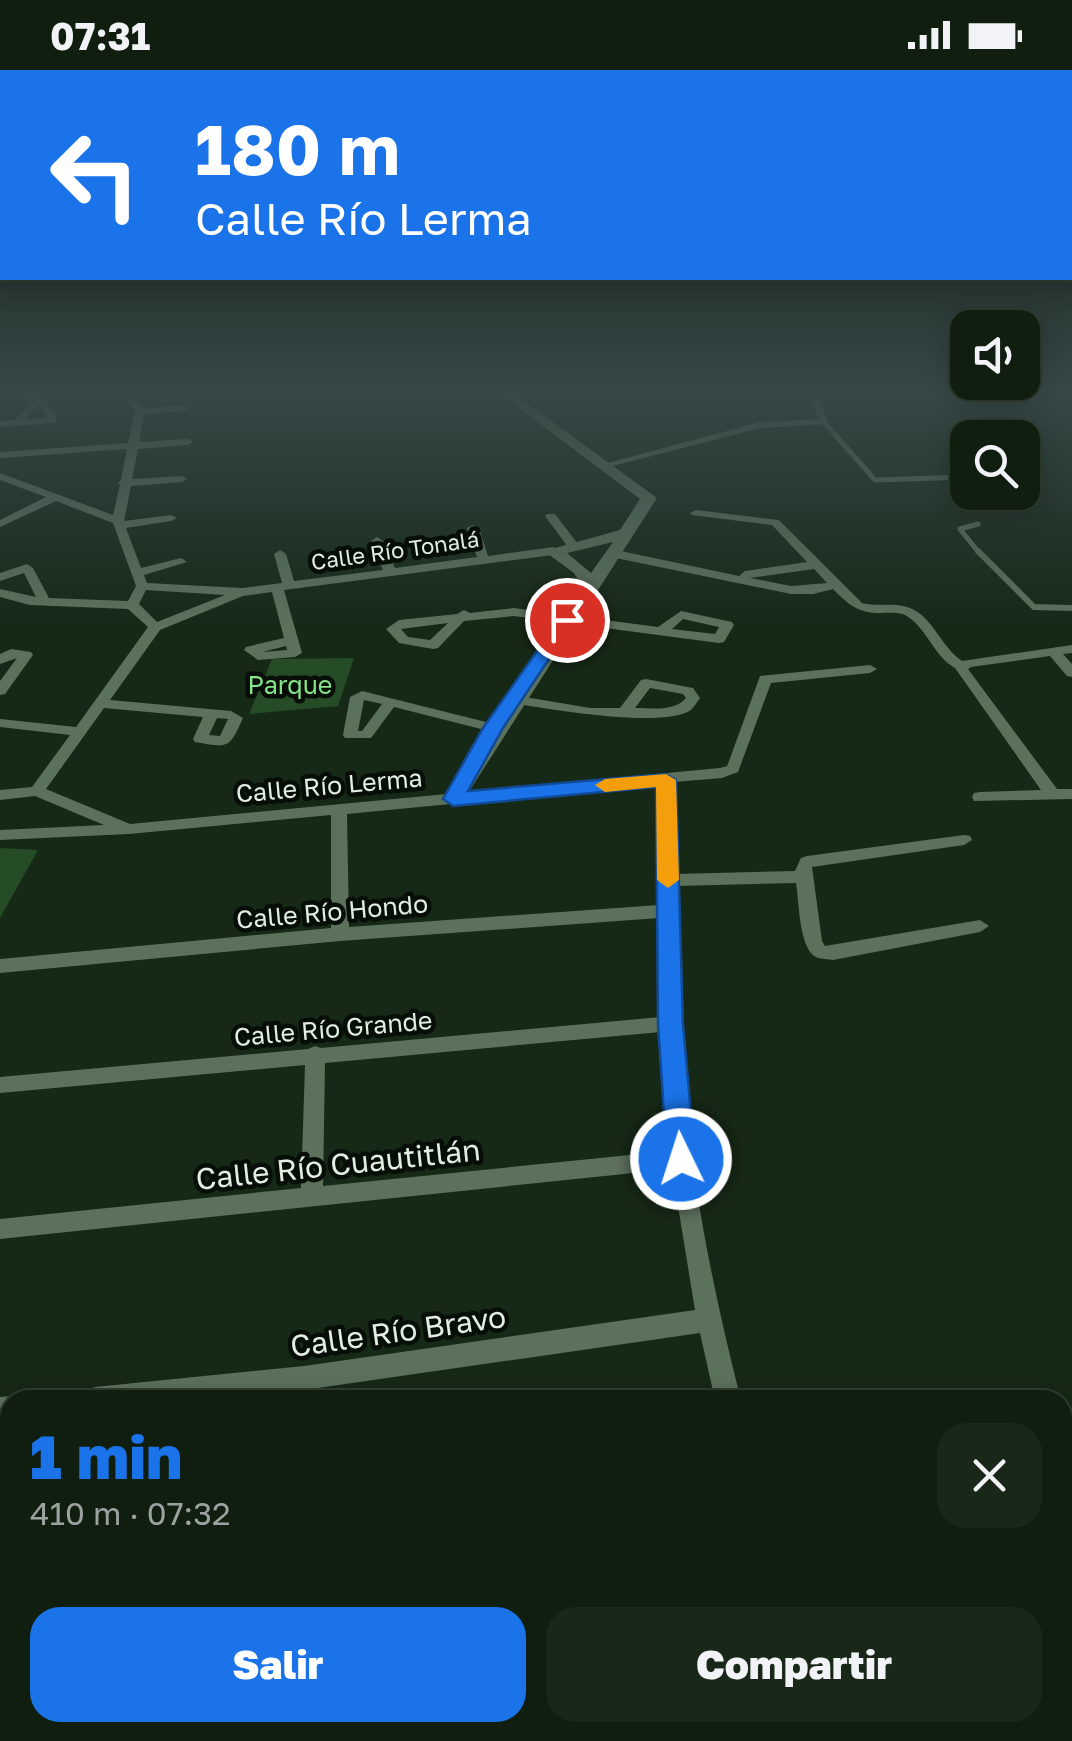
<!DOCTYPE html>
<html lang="es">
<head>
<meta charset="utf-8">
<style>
	:root { --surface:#101e10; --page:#192719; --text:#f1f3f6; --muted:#9ca29f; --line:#303c30; --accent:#1a73e8 }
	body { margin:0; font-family:"Golos Text",sans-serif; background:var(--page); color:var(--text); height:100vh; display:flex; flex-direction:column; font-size:38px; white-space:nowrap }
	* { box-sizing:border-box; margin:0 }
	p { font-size:32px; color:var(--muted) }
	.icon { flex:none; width:55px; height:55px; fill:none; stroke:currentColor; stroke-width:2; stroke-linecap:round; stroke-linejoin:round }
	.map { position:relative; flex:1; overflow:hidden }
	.details { position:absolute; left:0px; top:1320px; width:1072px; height:352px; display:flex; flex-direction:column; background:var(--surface); border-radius:30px 30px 0 0; box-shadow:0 5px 25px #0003,0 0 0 2px var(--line) }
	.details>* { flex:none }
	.hud { position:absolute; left:0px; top:0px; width:1072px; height:210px; box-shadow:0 5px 25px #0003,0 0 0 2px var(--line); background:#1a73e8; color:#fff; overflow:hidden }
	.tools { position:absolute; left:950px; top:240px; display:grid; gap:20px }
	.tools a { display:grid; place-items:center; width:90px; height:90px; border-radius:20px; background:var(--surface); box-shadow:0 5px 25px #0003,0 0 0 2px var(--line); font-size:50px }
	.pin { position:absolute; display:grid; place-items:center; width:85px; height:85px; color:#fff; margin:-42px; border:5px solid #fff; border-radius:50%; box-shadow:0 2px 10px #0007 }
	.me { position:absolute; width:110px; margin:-55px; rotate:356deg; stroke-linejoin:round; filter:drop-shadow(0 0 8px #0008) }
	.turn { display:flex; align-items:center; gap:35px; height:210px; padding:0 30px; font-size:45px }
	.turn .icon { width:130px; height:130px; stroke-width:2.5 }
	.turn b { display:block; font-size:70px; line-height:85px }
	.round { display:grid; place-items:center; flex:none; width:105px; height:105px; border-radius:30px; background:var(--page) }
	.head { display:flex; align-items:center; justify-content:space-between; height:170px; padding:0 30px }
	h1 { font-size:60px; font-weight:800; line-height:75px; color:var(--accent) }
	.primary-button { display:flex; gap:20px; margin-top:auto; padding:20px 30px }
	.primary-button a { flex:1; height:115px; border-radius:30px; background:var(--accent); color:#fff; font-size:40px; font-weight:800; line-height:115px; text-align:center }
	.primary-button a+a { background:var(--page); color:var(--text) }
	.status { display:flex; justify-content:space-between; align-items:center; height:70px; padding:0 50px; background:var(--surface); direction:ltr }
	.status svg { height:28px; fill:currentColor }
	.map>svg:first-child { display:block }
	.green { fill:#254c26 }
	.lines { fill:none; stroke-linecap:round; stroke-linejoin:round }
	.lane-far2 { stroke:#5c715c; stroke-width:5 }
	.lane-far1 { stroke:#5c715c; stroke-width:6 }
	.lane { stroke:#5c715c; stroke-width:14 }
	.street { fill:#5c715c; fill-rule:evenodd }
	.secondary { fill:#5c715c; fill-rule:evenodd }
	.route { fill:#1a73e8; stroke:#114b97; stroke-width:2.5 }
	.slow { fill:#f59e0b }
	.labels { text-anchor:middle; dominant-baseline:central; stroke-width:9; stroke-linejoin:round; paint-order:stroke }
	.far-street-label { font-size:22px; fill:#e2eee2; stroke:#070e07 }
	.park-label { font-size:25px; fill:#86e589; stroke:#070e07 }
	.street-label { font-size:25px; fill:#e2eee2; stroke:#070e07 }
	.near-street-label { font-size:30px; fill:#e2eee2; stroke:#070e07 }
</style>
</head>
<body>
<div class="status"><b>07:31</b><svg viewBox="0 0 49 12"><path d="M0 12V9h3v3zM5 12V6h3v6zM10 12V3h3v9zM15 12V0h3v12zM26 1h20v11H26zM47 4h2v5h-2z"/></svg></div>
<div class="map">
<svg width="1072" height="1671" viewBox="0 0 1072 1671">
	<rect width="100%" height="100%" fill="#162816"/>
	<path class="green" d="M354,588l-16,48 -89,8 23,-55z
		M0,778l38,2 -38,68z"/>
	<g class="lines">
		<path class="lane-far2" d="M824,352l51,58 93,-3
			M978,454l-18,5 20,25"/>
		<path class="lane-far1" d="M978,481l56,56 38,1"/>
		<path class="lane" d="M1020,1671l2,-9"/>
		<path class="street" d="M13,323l29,2 22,-2 -18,7 12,20 -5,3 -53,4v-6l15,-1 18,-21 -22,-2zM39,334l8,14 -22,1z
			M121,323h9l13,15 43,-3 5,3 -5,3 -42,3 -5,28 49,-3 5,3 -5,3 -50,4 -6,30 50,-3 5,3 -5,3 -51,4 -7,35 47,-6 6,3 -6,3 -45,7 15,40 40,-10 6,4 -43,13 3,8 95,5 40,-5 -8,-29 6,-4 6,4 8,27 89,-11 -12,-29 6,-4 6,4 12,27 82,-11 -10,-29 6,-3 6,3 9,28 65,-9 6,4 -6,4 -269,35 18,63 -7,4 -37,3 -14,-10 2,-3 38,-9 -12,-46 -29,4 -83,34 -50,70 121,11 12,7c-14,31 -14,30 -48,24l-2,-3 10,-22 -99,-9 -58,81 84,35 590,-56 7,-2 2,-5 31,-85 110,-11 7,4 -7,4 -99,10 -33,89 -16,6 -48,4 2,92 119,-3 6,-13 6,-2 157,-21 6,1 2,4 -8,5 -152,22 10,74 3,5 155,-26 9,6 -9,6 -147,28c-3,-1 -14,-1 -17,-3 -17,-8 -17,-56 -20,-74l-120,3c2,75 3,152 11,228 10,97 30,192 54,286h-26l-15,-67 -396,57 -90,10h-132l4,-9 9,-4 209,-21 391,-56 -23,-141 -672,70v-20l301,-31 4,-123 -305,28v-16l308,-28 7,-3 6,2 340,-31 -2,-99 -319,23 -340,32v-14l331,-31v-113l-202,19 -129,6v-10l104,-5 -69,-29 -35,4v-10l32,-3 38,-52 -70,-8v-8l76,8 72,-100 -20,-18 -98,-4 -30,-8v-8l36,8 -12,-24 -24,8v-8l27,-9 6,4 16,30 79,3 8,-15 -23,-63 -57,-22 -56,26v-7l46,-23 -46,-17v-7l113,42 7,-30 -2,-2 3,-3 6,-31 -127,9v-6l128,-9 7,-32zM146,520l79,5 -68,27 -18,-18zM286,576l1,4 -25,2zM217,648l11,1 -8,17 -11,-1zM658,714l1,121 -310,22 -2,-113zM661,962l9,119 -347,35 2,-123z
			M810,323h9l9,31 -68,4 -155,40 -5,-3 160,-43 58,-3z
			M696,440l83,10 83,83c15,4 33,-1 48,5 23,9 31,39 52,53l110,-16v8l-9,1 9,10v13l-5,-1 -17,-20 -79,11 -3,2 89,120h15v10l-98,2 -2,-4 2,-4 6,-1 61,-2 -86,-122c-22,-12 -28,-41 -50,-53 -7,-3 -16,-2 -24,-2 -23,0 -32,-8 -48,-24l-20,5h-22l-175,-36 -6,-4 6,-4 123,26 6,-5 62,-9 -35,-37 -80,-10 -2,-2zM814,499l13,14 -36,3 -41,-8z
			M547,444h8l23,30 -2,3h-8l-23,-31z
			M514,538l144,19 23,-16 51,11 2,3 -10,17 -5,1 -205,-27 -50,5 -26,27 -5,1 -34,-6 -13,-14 13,-9 58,-6 7,-4 6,3zM683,549l36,8 -4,7 -43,-5zM448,553l-18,17 -22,-3 -7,-8z
			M11,579l20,3 2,3 -28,39 -5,1v-14l17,-23 -17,6v-10z
			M646,609l47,9 7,10c-1,2 -8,11 -9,12 -27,19 -145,-1 -178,-7l-7,-4 7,-4 77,13h30l21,-28zM650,618l33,6 3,4c-12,14 -34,10 -51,10z
			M362,621l136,34 2,3 -7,4 -99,-25 -23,31h-26l-2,-3 7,-38zM364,630l18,4 -20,27h-4z
			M10,1326l9,4h-9v22l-10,1v-26z
			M0,1533h10v28h-10z
			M10,1630v32h11l-2,9h-19v-37z
			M330,1662h30v9h-30z
			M548,1662h30l1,9h-30z
			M796,1662h48l3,9h-48z"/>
		<path class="secondary" d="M499,323h14l144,105 -196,306 -8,2 -11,-7 140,-212 -8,-14 -30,-22 76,-21 20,-31zM613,472l-22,31 -24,-20z"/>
	</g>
	<linearGradient id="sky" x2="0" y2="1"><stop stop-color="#0c160c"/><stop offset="0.58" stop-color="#364847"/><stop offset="1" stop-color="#364847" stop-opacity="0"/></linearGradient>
	<rect width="1072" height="556" fill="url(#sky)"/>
	<path class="route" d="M561,547l14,3 -72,108 -35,63 198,-17 10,6 7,244 12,135 -4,8 -10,4 -10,-4 -4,-8 -9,-135 -2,-237 -203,19 -10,-7 40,-71z"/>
	<path class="slow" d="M666,704l10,6 3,100 -11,8 -11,-8 -1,-93 -51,5 -10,-7 10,-6z"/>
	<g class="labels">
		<g class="far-street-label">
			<text transform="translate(395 480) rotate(-8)">Calle Río Tonalá</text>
		</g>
		<g class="park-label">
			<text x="290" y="614">Parque</text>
		</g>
		<g class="street-label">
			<text transform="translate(329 715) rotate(-5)">Calle Río Lerma</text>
			<text transform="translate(332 841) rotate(-5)">Calle Río Hondo</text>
			<text transform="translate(333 958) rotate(-5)">Calle Río Grande</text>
		</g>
		<g class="near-street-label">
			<text transform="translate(338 1094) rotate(-6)">Calle Río Cuautitlán</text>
			<text transform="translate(398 1261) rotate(-8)">Calle Río Bravo</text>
		</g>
	</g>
</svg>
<div class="tools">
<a><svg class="icon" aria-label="sound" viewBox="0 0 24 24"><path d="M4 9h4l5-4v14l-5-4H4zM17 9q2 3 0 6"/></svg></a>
<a><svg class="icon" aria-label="search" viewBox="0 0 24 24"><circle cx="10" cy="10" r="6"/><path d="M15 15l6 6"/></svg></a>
</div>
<div class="pin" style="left:567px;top:550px;background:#d93025"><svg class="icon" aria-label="arrive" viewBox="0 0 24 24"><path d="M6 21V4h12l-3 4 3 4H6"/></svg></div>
<svg class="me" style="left:681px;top:1089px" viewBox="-20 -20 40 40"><circle r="17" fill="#1a73e8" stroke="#fff" stroke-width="3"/><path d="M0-11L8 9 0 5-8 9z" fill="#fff"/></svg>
<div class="hud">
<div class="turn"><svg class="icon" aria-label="left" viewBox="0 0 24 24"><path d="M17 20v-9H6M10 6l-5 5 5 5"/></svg><div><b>180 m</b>Calle Río Lerma</div></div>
</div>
<section class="details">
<div class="head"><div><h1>1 min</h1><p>410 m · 07:32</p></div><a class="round"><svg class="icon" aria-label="close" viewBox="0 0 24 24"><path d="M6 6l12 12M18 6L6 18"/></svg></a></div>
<div class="primary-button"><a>Salir</a><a>Compartir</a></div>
</section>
</div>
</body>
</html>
